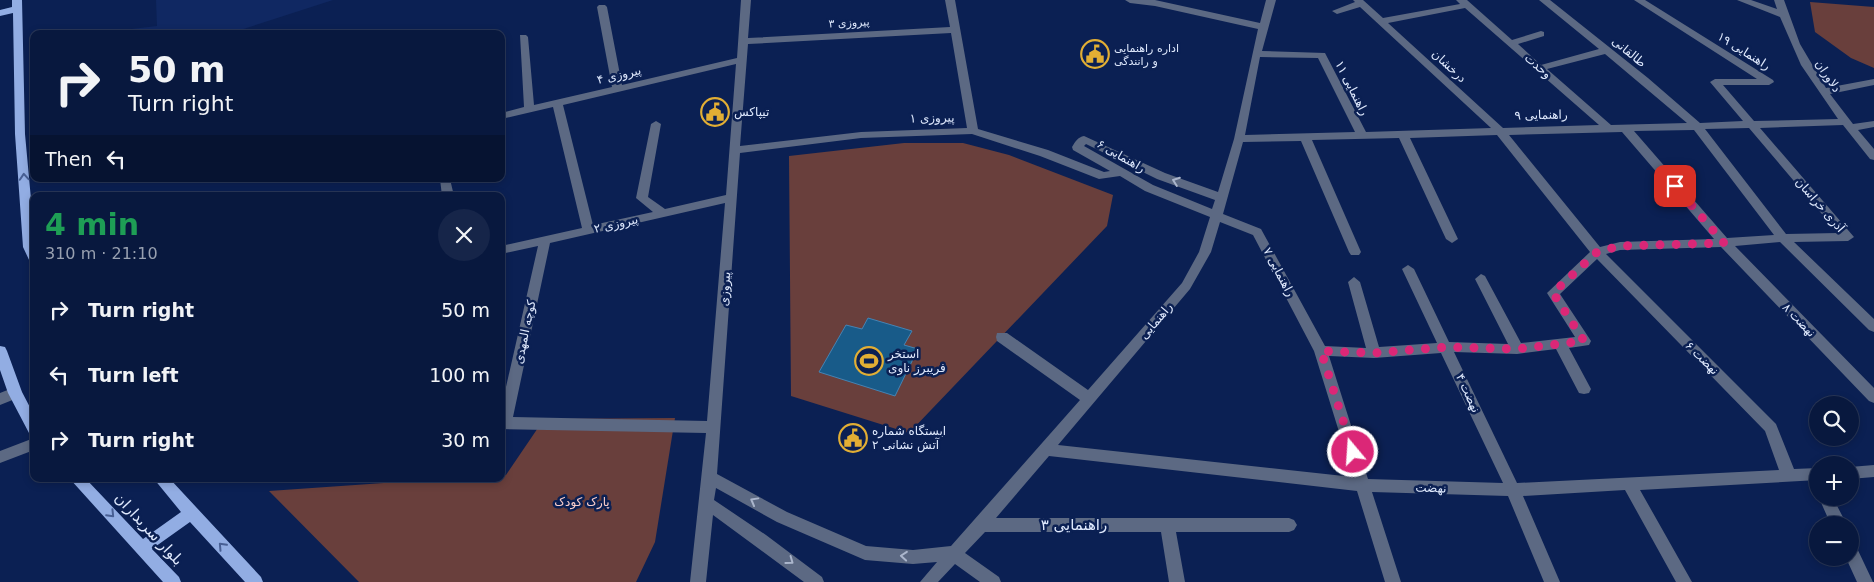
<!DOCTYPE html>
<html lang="en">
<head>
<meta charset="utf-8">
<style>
	:root { --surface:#08183e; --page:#162549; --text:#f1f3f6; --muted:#98a0b0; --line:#293758 }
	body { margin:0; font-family:"DejaVu Sans",Vazirmatn,sans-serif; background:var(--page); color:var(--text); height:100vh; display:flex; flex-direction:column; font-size:19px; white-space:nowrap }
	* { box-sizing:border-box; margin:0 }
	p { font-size:16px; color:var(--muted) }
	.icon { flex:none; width:28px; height:28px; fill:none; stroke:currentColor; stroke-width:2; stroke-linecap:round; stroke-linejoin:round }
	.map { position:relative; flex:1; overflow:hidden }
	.drawer { position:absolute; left:30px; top:192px; width:475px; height:290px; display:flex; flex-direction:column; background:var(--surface); border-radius:10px; box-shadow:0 2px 8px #0003,0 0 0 1px var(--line) }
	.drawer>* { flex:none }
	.banner { position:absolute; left:30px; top:30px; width:475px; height:152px; border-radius:10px; box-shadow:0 2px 8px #0003,0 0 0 1px var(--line); background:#08183e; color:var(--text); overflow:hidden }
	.fabs { position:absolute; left:1809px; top:396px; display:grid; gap:10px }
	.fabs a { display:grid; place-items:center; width:50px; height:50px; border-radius:50%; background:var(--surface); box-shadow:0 2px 8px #0003,0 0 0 1px var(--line); font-size:25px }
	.pin { position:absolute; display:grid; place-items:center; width:42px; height:42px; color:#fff; margin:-21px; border-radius:10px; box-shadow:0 2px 8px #0006 }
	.me { position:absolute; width:55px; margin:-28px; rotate:342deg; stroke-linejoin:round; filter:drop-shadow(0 0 4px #0008) }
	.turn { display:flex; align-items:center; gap:18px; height:105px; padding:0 15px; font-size:22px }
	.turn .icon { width:65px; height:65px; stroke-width:2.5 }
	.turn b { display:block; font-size:35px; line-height:42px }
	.then { display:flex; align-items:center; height:48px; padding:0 15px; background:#0003; gap:10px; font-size:19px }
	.round { display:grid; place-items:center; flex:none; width:52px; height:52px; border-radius:26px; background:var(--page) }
	.overview { display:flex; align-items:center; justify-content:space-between; height:85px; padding:0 15px }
	h1 { font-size:30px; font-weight:700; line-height:38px; color:#1e9e55 }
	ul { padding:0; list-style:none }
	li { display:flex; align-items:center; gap:15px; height:65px; padding:0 15px }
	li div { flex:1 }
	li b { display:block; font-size:19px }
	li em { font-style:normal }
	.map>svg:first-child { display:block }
	.built { fill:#102862 }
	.green { fill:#693f3c }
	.building { fill:#185b89; stroke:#4583b3 }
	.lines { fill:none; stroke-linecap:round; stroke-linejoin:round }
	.minor { fill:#5c6983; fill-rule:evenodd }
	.major { fill:#92ade3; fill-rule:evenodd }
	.oneway { stroke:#485f94 }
	.oneway2 { stroke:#abb6cc }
	.route { stroke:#db2777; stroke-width:9; stroke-dasharray:0 16.2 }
	.labels { text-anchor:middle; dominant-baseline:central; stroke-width:5; stroke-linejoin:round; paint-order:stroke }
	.far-street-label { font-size:11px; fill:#dfe9fd; stroke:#0b2053 }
	.far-poi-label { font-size:11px; fill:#dfe9fd; stroke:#0b2053; text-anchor:start }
	.street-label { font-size:12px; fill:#dfe9fd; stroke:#0b2053 }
	.poi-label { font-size:12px; fill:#dfe9fd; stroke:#0b2053; text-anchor:start }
	.park-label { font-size:12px; fill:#fbceca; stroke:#0b2053 }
	.near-street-label { font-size:15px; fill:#dfe9fd; stroke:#0b2053 }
</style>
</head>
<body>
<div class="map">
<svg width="1874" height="582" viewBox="0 0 1874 582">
	<rect width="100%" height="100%" fill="#0b2053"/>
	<path class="built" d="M156,0h177l-105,34h-105v-4l34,-4z"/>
	<path class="green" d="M1810,2l64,5v61l-23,-10 -36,-26z
		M904,143h59l46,12 104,40 -6,31 -198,207 -118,-37 -2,-240z
		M675,418l-20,124 -19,40h-277l-90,-91 172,-12h60v-4h5l38,-56z"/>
	<path class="building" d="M868,318l44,13 -8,14 14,4 -23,47 -76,-24 27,-47 16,4z"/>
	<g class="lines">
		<path class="minor" d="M741,0h10l-3,38 202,-11 -5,-27h10l23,129 70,21 56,22 6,-1 -37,-21 -1,-3c3,-5 6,-10 12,-11l81,37 53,19 16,-53 24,-110 -103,-23 -25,-3 -5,-3h30l105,23 6,-23h10l-14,51 63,2 41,79 125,-4 -131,-121 -23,7 -5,-3 23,-9 -2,-2h10l20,18 77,-14 -4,-4h11l45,40 29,-9 3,1v4l-26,8 23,21 58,-16 -60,-49h11l98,78 52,45 43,-2 -33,-39 5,-3h42l-123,-79h11l128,80 1,2 -5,3h-46l31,36 84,-2 -37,-54 -21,-48 -43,-17h14l26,9 -3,-9h10l16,44 26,44 48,-9v6l-44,9 23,30 21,-3v6l-16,3 16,19v11l-4,-1 -27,-34 -83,3 94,109 -6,4 -54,1 80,77v13l-5,-2 -89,-88 -45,4 139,142v15l-5,-2 -148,-154 -101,3 -14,4 170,170 18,45 24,-1v12l-178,10 52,92h-16l-51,-92 -102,6 37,86h-16l-36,-86 -136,-4 29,90h-16l-28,-91 -308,-35 -53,62h293l5,2 3,5 -3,5 -5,2h-113l9,50h-16l-8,-50h-176l-20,21 34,24 2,5h-21l-25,-18 -17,18h-18l17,-20 -24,2 -48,-4 -88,-38 -61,-34 -2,12 52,35 56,42 2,5h-20l-91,-67 -7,67h-16l16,-149 -205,-4v-20l37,-163 -37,8v-8l81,-18 -29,-121 -52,12v-6l23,-6 -4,-72h6l2,2 6,68 78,-18 -15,-80 2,-2h6l2,2 15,78 115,-27zM1465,8l134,117 -96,3 -115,-105zM951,33l16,95 -106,4 -121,14 8,-102zM1605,54l82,69 -76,2 -64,-56zM1260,57l58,1 37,74 -110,3zM736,64l-10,131 -61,14 -17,-12 13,-73 -5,-3 -5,3 -15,74 17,14 -60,13 -30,-120zM1749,128l89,105 -52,1 -81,-105zM1694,130l80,105 -47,3 -93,-107zM1622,132l92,107 -94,3 -20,5 -91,-112zM972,134l68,22 59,23 21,-3 25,15 65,26 -11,35 -17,31 -94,107 -81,-57h-10l-1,4 1,4 83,59 -129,146 -38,4 -47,-4 -79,-34 -70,-38 23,-321 121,-15zM1497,135l93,117 -43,41 28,44 -54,6 -36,-67 -4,-2 -6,5 33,65 -59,-2 -35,-73 -6,-4 -6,4 35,74 -58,4 -19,-65 -6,-5 -6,5 18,66 -41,-2 -64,-117 -38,-15 20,-72 58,-1 48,111 2,3h8l2,-3 -49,-112 87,-2 47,101 6,4 6,-4 -48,-101zM1086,144l71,35 58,21 -3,9 -59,-24 -69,-39zM725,203l-18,218 -194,-4 37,-174zM1220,222l33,13 61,116 39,126 -295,-32 132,-156 21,-37zM1597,259l168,172 14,39 -262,13 -63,-131 63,2 39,-5 23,44 5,1 5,-1 2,-4 -22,-41 20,-3 2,-4 -31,-47zM1441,353l62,130 -135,-4 -39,-123 45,2z
			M440,179h10l4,17h-12z
			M15,387l5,2 2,4 -2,4 -20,8v-12z
			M34,438v12l-34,13v-12z
			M1874,465v12l-24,2v-12z
			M1819,498h14l14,27h-16z
			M1850,542l5,2 18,38h-16l-11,-24h4z"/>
		<path class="major" d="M12,0h10l3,134 9,98v31l-4,-1 -7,-15 -8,-113 -2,-121 -13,3v-6l12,-3z
			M0,346l5,1 2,4 15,41 12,23v20l-5,-2 -21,-40 -8,-23z
			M70,479h16l57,60 38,-27 -27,-33h16l91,98 2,5h-18l-55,-60 -38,27 27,28 2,5h-18z"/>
	</g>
	<defs><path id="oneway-chevron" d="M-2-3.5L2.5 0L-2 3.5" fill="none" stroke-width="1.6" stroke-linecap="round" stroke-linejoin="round" transform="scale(1.25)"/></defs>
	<g class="oneway">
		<use href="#oneway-chevron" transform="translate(24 177) rotate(-94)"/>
		<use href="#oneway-chevron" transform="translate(111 514) rotate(46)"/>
		<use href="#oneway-chevron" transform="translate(222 546) rotate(-133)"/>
	</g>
	<g class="oneway2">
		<use href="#oneway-chevron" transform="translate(1176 181) rotate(-160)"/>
		<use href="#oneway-chevron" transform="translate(754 501) rotate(-151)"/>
		<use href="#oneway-chevron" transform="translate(904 556) rotate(-175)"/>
		<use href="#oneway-chevron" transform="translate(790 561) rotate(36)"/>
	</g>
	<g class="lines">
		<path class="route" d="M1353,452l-32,-101 53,2 73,-6 70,2 67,-8 -31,-48 44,-41 23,-6 104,-3 -49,-57"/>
	</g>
	<defs>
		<symbol id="civic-ring" viewBox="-11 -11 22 22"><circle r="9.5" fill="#0b2053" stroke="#e2ae34" stroke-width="1.5"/><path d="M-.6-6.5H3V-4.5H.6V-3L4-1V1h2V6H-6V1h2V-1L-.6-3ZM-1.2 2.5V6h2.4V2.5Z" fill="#e2ae34"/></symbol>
		<symbol id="stadium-ring" viewBox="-11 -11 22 22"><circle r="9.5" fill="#0b2053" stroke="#e2ae34" stroke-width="1.5"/><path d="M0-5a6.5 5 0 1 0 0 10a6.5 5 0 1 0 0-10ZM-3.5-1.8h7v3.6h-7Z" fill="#e2ae34"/></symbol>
	</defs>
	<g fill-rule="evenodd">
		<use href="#civic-ring" x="1079" y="38" width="32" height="32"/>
		<use href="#civic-ring" x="699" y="96" width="32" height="32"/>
		<use href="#stadium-ring" x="853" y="345" width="32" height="32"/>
		<use href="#civic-ring" x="837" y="422" width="32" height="32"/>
	</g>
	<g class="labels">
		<g class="far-street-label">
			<text transform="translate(849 23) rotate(-3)">پیروزی ۳</text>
		</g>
		<g class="far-poi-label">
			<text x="1114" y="48">اداره راهنمایی<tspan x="1114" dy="13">و رانندگی</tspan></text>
		</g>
		<g class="street-label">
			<text transform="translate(1744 51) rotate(32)">راهنمایی ۱۹</text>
			<text transform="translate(1629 52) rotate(39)">طالقانی</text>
			<text transform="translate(1449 66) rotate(43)">درخشان</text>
			<text transform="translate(1538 66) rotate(41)">وحدت</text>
			<text transform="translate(619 75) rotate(-13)">پیروزی ۴</text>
			<text transform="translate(1828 76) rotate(56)">دلاوران</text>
			<text transform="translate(1352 88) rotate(63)">راهنمایی ۱۱</text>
			<text transform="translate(1541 115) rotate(-1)">راهنمایی ۹</text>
			<text transform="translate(932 118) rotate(-1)">پیروزی ۱</text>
			<text transform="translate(1121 156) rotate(30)">راهنمایی ۶</text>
			<text transform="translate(1820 205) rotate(49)">آذری خراسان</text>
			<text transform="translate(616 224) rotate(-13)">پیروزی ۲</text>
			<text transform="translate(1279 272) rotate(62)">راهنمایی ۷</text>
			<text transform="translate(725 289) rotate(-86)">پیروزی</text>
			<text transform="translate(1799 320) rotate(46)">نهضت ۸</text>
			<text transform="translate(1156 321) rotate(-50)">راهنمایی</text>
			<text transform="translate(525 332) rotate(-78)">کوچه المهدی</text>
			<text transform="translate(1702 358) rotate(45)">نهضت ۶</text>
			<text transform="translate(1468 393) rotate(65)">نهضت ۴</text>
			<text transform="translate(1431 488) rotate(2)">نهضت</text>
		</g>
		<g class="poi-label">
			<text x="734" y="112">تیپاکس</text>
			<text x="888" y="354">استخر<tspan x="888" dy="14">فریبرز ناوی</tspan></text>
			<text x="872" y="431">ایستگاه شماره<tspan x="872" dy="14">۲ آتش نشانی</tspan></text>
		</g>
		<g class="park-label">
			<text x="582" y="502">پارک کودک</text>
		</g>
		<g class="near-street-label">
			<text x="1074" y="525">راهنمایی ۳</text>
			<text transform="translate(149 529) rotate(47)">بلوار سربداران</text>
		</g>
	</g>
</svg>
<div class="fabs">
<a><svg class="icon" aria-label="search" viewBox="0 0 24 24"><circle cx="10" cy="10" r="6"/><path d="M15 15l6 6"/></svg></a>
<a>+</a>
<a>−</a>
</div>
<div class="pin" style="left:1675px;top:186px;background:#d93025"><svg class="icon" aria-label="arrive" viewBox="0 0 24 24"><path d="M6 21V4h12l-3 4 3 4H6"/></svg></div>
<svg class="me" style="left:1353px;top:452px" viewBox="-20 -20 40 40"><circle r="17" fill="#db2777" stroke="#fff" stroke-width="3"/><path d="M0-11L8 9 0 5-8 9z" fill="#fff"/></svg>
<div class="banner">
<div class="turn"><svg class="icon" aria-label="right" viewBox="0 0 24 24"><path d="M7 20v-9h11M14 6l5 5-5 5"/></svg><div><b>50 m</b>Turn right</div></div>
<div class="then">Then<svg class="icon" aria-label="left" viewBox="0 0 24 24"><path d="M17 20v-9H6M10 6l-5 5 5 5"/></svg></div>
</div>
<section class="drawer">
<div class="overview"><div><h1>4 min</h1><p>310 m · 21:10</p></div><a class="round"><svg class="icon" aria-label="close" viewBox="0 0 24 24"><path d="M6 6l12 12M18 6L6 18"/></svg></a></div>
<ul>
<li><svg class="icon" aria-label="right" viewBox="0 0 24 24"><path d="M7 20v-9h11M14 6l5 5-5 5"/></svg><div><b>Turn right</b></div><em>50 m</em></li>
<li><svg class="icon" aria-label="left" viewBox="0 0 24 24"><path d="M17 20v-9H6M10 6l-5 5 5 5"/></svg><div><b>Turn left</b></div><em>100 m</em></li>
<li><svg class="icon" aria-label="right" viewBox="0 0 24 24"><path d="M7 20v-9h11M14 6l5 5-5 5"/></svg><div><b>Turn right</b></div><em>30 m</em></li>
</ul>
</section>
</div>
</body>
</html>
